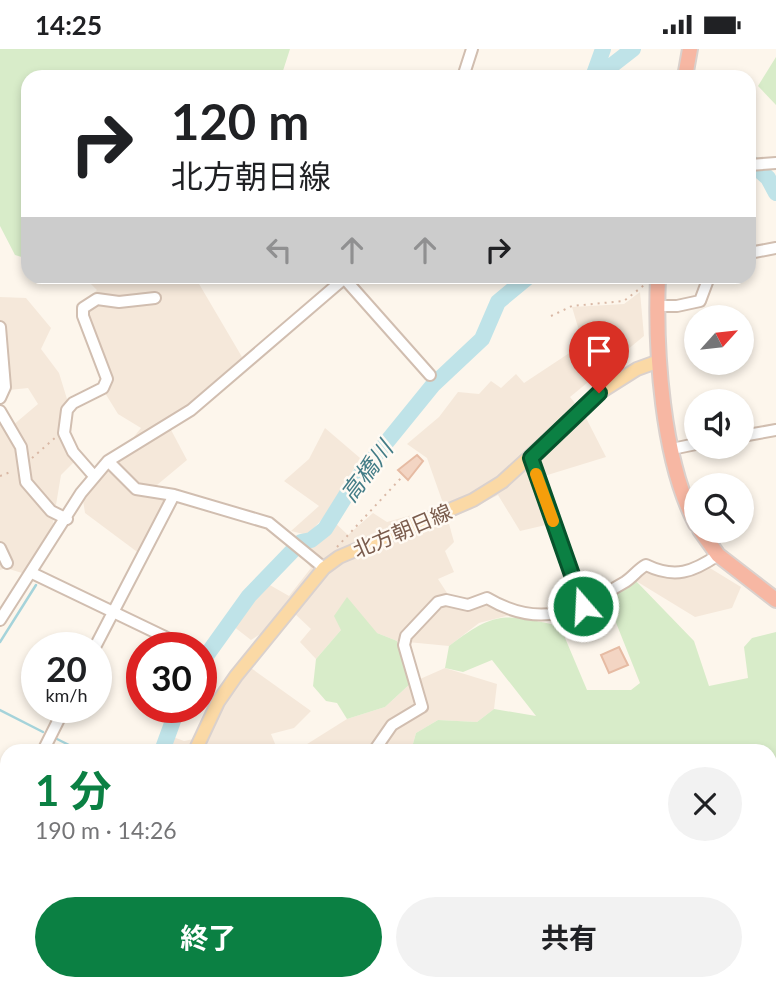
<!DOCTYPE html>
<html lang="ja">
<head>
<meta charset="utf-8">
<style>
	:root { --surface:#fff; --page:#f2f2f2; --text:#202124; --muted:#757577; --accent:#0b8043 }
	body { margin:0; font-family:Lato,"Noto Sans JP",sans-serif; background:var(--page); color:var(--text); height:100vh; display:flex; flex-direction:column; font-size:26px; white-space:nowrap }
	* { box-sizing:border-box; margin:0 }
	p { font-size:23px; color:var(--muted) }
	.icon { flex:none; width:38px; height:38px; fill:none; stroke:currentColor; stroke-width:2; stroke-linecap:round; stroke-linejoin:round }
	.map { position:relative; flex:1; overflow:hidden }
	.panel { position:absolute; left:0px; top:695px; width:777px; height:247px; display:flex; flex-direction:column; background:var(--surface); border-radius:21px 21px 0 0; box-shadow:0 4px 10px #0003 }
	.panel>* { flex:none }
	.guide { position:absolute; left:21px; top:21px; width:735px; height:214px; border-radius:21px; box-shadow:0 4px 10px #0003; background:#fff; color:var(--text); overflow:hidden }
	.needle { width:46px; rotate:63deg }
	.fabs { position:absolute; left:684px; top:256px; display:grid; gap:14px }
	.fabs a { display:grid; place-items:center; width:70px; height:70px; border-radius:50%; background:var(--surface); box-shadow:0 4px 10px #0003; font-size:35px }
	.speed { position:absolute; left:21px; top:583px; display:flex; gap:14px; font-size:35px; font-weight:700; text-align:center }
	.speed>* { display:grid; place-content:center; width:91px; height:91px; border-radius:50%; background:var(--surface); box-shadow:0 4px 10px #0003; line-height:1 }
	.speed small { font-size:18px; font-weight:400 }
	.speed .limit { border:10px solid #d22; background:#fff; color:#111 }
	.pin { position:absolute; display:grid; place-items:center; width:60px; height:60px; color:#fff; margin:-72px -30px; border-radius:50% 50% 50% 0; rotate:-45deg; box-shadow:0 0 7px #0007 }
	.pin .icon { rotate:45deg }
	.me { position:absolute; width:77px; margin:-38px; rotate:341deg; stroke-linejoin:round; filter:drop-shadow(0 0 5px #0008) }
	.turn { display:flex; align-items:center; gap:24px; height:147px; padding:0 35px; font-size:32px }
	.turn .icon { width:91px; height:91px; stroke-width:2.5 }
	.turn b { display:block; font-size:49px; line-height:60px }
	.lanes { display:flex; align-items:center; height:66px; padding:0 35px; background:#0003; justify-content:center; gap:35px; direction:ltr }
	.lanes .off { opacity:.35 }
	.round { display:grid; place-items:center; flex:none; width:74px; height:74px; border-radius:37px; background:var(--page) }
	.head { display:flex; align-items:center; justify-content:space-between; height:119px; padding:0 35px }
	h1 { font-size:42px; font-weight:700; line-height:52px; color:var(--accent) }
	.primary-button { display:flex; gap:14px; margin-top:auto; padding:14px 35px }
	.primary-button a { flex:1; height:80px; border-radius:42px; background:var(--accent); color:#fff; font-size:28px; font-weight:700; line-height:80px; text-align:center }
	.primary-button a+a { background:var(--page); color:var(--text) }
	.status { display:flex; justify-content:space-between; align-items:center; height:49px; padding:0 35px; background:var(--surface); direction:ltr }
	.status svg { height:19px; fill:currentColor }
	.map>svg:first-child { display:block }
	.residential { fill:#f5e8da }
	.green { fill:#d8ecc9 }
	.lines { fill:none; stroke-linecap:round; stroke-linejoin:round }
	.stream { stroke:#a5d3da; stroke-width:2.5 }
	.river { stroke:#bfe3e8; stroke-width:16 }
	.building { fill:#f3d5c3; stroke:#e6bba3; stroke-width:2 }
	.minor-casing { stroke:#d1beb0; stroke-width:14 }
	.major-casing { stroke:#dad1cd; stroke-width:16 }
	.highway-casing { stroke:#dad1cd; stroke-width:18 }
	.path { stroke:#d9b8a5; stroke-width:2; stroke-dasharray:2 5; stroke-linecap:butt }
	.minor { stroke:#fff; stroke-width:10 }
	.major { stroke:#fbd9a5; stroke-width:12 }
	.highway { stroke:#f7b7a3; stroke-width:14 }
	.route-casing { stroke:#07532c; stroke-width:18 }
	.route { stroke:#0b8043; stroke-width:12 }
	.slow { stroke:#f59e0b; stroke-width:12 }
	.labels { text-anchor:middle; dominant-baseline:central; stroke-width:5; stroke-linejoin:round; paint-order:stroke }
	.street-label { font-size:21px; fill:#7a5c4d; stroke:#fffaf3 }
	.water-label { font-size:23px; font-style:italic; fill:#437c86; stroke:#fffaf3 }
</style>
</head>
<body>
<div class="status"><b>14:25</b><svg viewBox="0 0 49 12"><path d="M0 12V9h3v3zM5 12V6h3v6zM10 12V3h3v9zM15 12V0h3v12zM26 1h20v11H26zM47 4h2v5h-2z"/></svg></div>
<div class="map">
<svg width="776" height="940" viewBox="0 0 776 940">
	<rect width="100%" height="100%" fill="#fdf6ec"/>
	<path class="residential" d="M84,228h111l47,80 -54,47 -18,24 17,32 -30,25 19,18 -32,54 -59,-44 -2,-13 58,-72 -23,-14 -13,-21 -27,-84 19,-19z
		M640,243l4,44 -74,61 14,17 22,43 -65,20 9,47 -30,7 -22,-36 -50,25 6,22 -9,9 9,21 -16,7 11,17 13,7 24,-11 24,23 -31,8 -30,23 -52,-5 -20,-8 -36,-3 -25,29 -16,-17 11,-13 -17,-16 -43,27 -18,-14 35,-42 21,12 22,-28 -12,-16 14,-5 20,-26 15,14 25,-22 14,9 57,-16 -17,-48 -20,-14 32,-27 19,-25 21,2 12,-13 10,7 15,-14 8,9 59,-39 -11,-37 52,-3z
		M0,248l26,1 25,30 -10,21 18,24 12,39 -4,19 14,24 -20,20 -10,60 -29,38 -16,-5 -6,2v-160l12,16 26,-22 -10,-16 -28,3z
		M325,379l35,30 -31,54 -22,23 -16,-4 28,-25 -35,-25 25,-22z
		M647,511l18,9 35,-7 41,25 -9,21 -37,9 -59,-36z
		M251,619l60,43 -17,17 -23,6 7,17h-112l7,-14 11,4 24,-5 18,-38z
		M445,619l52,16 -3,25 -17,13 -39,-2 -22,13 -5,18h-115l51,-32 38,-12 26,-24z
		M287,934l1,6h-153l-3,-5z"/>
	<path class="green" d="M0,0h290l-9,28h-253v182l-13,-4 -15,-29z
		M776,8v48l-18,-19z
		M636,532l58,60 15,45 39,-8 -4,-31 8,-9 24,-6v190l-6,1v-72h-359l5,-18 22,-13 39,2 17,-13 42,7 -44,-56 -29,12 -18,-4 4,-22c47,-36 56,-32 111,-20l27,64h44l9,-7 -33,-83z
		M347,548l30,36 20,8 14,42 -26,24 -38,12 -10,-16 -11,-2 -13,-15 3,-27 25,-29 -7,-14z
		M445,934l100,1 7,5h-108z"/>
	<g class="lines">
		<path class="stream" d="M0,593l36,-57
			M0,661l43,22
			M57,690l24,12"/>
		<path class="river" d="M593,28l10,-28
			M597,28l36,-28
			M749,112l19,17 8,15
			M201,614l48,-67 52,-54 10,-2 14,-11 30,-48 78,-96 49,-46 16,-37 30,-25
			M162,702l16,-44
			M770,870l6,-8
			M84,940l8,-6
			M736,940l1,-6"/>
	</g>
	<path class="building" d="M417,406l6,6 -15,19 -10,-10z
		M619,598l9,18 -19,8 -8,-18z"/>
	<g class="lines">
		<defs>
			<path id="minor" d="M463,28l9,-28
				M749,116l27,-2
				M749,204l27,-5
				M343,228l87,98
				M657,257h20l23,-5 9,-24
				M0,278l5,60 -5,11
				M0,362l21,36 5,35 25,29 16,8
				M742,387l34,-6
				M672,400l24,-5
				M531,409l52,148
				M108,412l28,28 38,6 95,28 55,45
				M94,427l-21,-24 -9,-19 3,-23 6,-7 30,-15 4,-9 -24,-63v-8l14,-9 22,3 36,-4
				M0,499l7,15
				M32,524l154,74
				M0,571l81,-127 27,-32 83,-51 155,-133
				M95,598l79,-152
				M43,702l22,-44
				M374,702l18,-26 30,-18 -18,-62 2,-9 32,-34 8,-2 22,5 19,-7c54,32 89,13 138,-16 8,-5 13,-13 21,-17 29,14 47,7 72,-10
				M0,787l7,-14
				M770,800l6,-3"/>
			<path id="major" d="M195,702l23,-49 18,-26 88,-108 15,-11 134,-57 29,-18 97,-89 38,-24 22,-8
				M210,934l1,6
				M125,940l15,-6"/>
			<path id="highway" d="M685,28l5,-28
				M658,228c-3,73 4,183 38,247
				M700,481l18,25 58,45"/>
		</defs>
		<use href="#minor" class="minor-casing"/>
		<use href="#major" class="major-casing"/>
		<use href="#highway" class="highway-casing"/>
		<path class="path" d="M551,267l21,-10 52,-5 24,-19
			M32,409l24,-21
			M0,427l13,-5
			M337,498l64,-69"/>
		<use href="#minor" class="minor"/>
		<use href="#major" class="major"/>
		<use href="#highway" class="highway"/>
	</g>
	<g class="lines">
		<defs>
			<path id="route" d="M583,557l-52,-148 68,-65"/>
		</defs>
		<use href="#route" class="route-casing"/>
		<use href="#route" class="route"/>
		<path class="slow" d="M536,425l17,47"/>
	</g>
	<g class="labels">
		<g class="street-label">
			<text transform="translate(402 481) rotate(-23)">北方朝日線</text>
		</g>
		<g class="water-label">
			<text transform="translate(366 422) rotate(-53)">高橋川</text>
		</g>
	</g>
</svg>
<div class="fabs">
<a><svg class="needle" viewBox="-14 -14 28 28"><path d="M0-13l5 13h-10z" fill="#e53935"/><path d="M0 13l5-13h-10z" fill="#757577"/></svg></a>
<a><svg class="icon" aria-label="sound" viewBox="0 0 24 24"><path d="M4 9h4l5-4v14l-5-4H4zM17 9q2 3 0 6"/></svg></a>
<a><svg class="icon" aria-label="search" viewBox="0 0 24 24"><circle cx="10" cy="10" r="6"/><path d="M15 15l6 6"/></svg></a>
</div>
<div class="speed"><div>20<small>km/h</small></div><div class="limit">30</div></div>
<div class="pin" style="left:599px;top:344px;background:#d93025"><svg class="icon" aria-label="arrive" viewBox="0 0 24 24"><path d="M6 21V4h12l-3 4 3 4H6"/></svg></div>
<svg class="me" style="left:583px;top:557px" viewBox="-20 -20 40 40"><circle r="17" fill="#0b8043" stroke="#fff" stroke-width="3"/><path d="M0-11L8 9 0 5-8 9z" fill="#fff"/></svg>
<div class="guide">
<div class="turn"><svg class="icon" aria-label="right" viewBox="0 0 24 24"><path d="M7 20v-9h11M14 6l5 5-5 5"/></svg><div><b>120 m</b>北方朝日線</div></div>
<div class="lanes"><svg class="icon off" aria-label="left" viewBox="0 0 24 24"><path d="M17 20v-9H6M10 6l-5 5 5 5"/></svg><svg class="icon off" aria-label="ahead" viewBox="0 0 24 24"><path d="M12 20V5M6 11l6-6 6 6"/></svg><svg class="icon off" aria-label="ahead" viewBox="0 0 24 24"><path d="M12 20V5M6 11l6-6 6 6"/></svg><svg class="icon" aria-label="right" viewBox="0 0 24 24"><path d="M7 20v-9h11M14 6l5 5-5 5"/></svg></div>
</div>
<section class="panel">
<div class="head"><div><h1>1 分</h1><p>190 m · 14:26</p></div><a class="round"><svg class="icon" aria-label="close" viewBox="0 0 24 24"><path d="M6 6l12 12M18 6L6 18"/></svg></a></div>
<div class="primary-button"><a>終了</a><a>共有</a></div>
</section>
</div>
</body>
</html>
